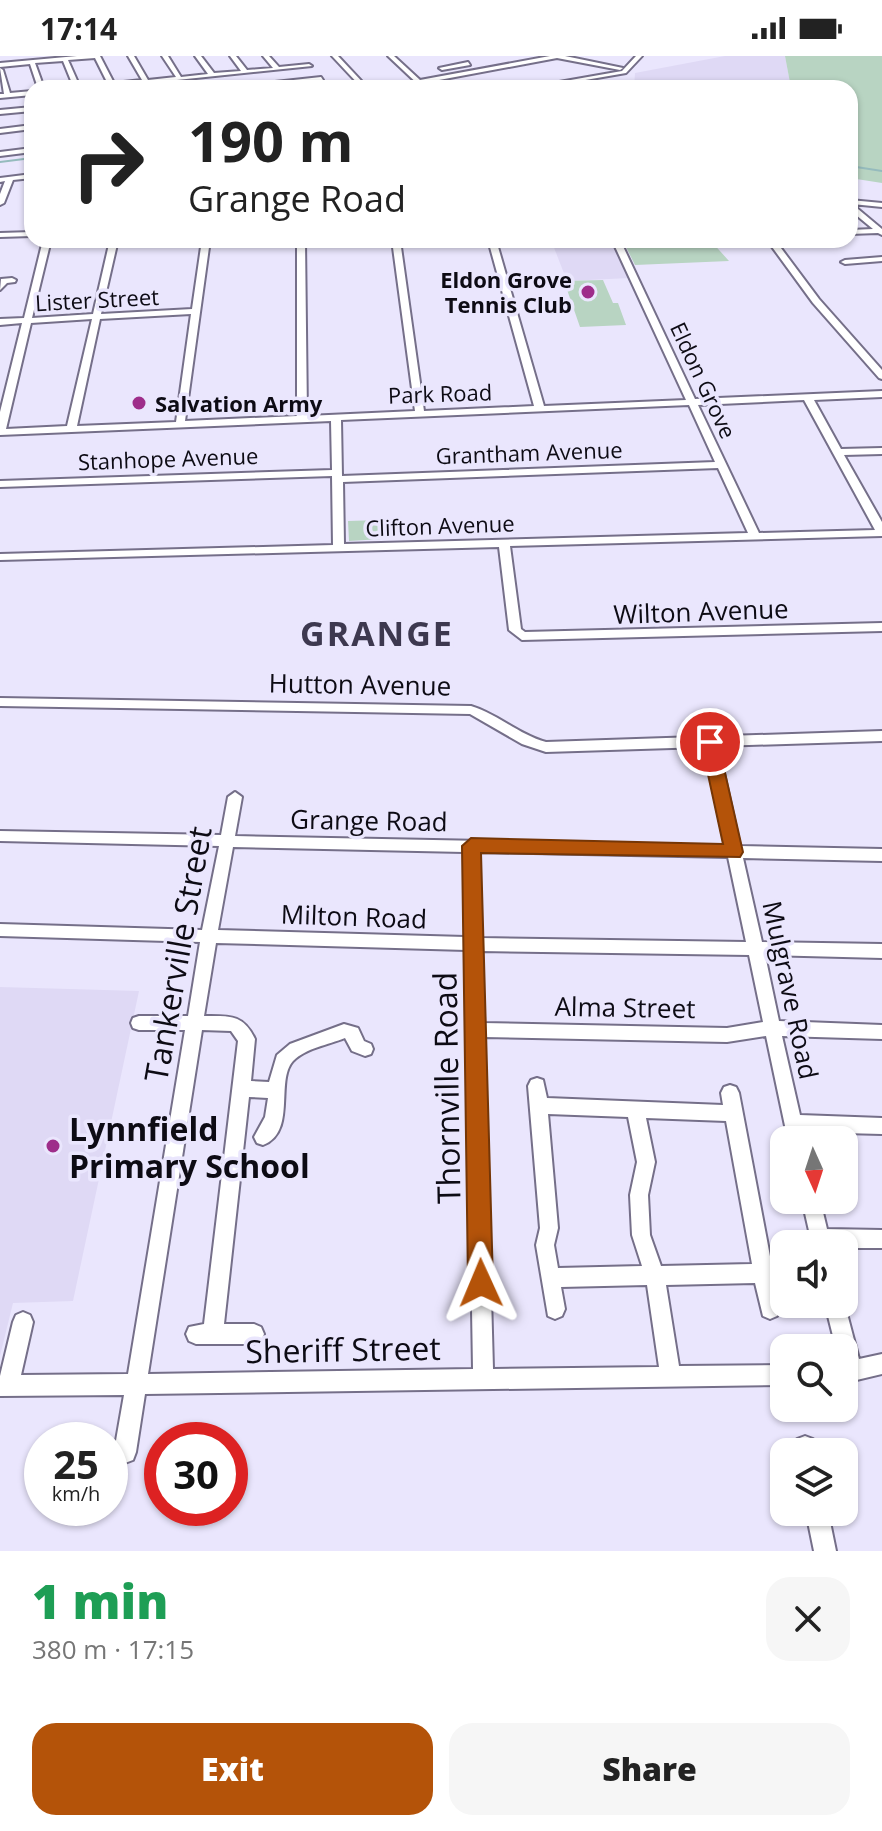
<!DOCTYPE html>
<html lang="en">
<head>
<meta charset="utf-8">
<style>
	:root { --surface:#fff; --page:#f6f6f6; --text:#222; --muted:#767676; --accent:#b45309 }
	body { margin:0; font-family:"Open Sans",sans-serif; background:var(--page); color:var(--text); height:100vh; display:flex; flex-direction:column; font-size:30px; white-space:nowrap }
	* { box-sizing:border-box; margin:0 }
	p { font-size:26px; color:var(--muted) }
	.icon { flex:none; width:44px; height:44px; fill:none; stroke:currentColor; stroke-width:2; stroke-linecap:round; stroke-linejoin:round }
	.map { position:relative; height:1495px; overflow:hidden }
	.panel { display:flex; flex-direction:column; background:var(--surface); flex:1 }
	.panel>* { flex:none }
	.top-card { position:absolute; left:24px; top:24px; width:834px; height:168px; border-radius:24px; box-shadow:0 2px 6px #0004; background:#fff; color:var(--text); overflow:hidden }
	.needle { width:52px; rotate:177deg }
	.tools { position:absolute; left:770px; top:1070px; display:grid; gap:16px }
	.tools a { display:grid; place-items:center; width:88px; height:88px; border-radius:16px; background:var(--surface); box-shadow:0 2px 6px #0004; font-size:40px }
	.speed { position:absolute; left:24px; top:1366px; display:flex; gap:16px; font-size:40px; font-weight:700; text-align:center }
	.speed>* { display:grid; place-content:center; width:104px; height:104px; border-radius:50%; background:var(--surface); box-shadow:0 2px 6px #0004; line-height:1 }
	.speed small { font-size:20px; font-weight:400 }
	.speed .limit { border:12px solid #d22; background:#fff; color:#111 }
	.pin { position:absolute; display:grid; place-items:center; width:68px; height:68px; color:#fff; margin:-34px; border:4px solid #fff; border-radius:50%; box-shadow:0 2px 8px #0007 }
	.me { position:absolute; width:88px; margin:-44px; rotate:359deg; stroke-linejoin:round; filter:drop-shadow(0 0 6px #0008) }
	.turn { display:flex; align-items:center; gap:28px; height:168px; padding:0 32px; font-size:36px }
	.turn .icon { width:104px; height:104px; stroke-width:2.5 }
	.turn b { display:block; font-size:56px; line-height:68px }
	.round { display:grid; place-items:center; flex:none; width:84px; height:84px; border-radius:24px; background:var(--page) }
	.headline { display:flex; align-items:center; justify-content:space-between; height:136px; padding:0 32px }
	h1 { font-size:48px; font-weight:800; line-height:60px; color:#1e9e55 }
	.action { display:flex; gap:16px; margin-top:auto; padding:16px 32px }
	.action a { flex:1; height:92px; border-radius:24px; background:var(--accent); color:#fff; font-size:32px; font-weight:800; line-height:92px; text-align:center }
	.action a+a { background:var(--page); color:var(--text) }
	.status { display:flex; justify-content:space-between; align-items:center; height:56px; padding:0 40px; background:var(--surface); direction:ltr }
	.status svg { height:22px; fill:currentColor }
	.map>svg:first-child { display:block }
	.built { fill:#dfd9f5 }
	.green { fill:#b8d4c2 }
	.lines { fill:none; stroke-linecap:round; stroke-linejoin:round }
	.stream { stroke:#95bbbd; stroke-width:2 }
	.minor-casing { stroke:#756f89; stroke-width:4 }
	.minor { fill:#fff; fill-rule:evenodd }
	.route { fill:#b45309; stroke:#753606; stroke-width:2 }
	.poi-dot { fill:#9e2d8a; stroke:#eae6fd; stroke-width:3 }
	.labels { text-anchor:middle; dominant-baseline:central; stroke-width:7; stroke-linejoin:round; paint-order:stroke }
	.far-poi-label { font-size:22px; font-weight:bold; fill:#0d0b14; stroke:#eae6fd; text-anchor:end }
	.far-street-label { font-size:22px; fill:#0d0b14; stroke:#eae6fd }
	.street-label { font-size:26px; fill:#0d0b14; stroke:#eae6fd }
	.near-street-label { font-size:32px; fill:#0d0b14; stroke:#eae6fd }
	.near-poi-label { font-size:32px; font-weight:bold; fill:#0d0b14; stroke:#eae6fd; text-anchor:start }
	.district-label { font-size:34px; font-weight:bold; letter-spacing:2px; fill:#3d384f; stroke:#eae6fd }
</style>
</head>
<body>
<div class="status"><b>17:14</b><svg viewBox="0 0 49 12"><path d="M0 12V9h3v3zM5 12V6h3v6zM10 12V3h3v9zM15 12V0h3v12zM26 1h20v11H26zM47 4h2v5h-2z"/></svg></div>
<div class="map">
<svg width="882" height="1495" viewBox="0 0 882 1495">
	<rect width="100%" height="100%" fill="#eae6fd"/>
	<path class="built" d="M725,0h60l6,32h-157l1,-15z
		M551,184h61l18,38 -63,3z
		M0,931l139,4 -66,310 -60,2 -13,53z"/>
	<path class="green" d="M785,0h97v127l-32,-5v-90h-59z
		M710,184l19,21 -94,4 -12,-24z
		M603,224l10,23h5l8,22 -46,2 -16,-46z
		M381,464l1,19 -33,2 -1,-20z"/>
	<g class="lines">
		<path class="stream" d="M0,106l32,-4
			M850,110l32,5"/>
		<defs>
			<path id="minor" d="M77,0h23l14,27 28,-3 -14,-24h6l14,24 28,-3 -14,-21h6l13,21 27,-3 -13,-18h6l13,17 27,-2 -11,-15h6l11,14 26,-2 -10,-12h6l10,11 30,-3 3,2 -212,22h-26l-11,-27 -28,2 9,25h-6l-8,-24 -30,3v-4zM95,2l13,26 -28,3 -12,-27z
				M332,0h6l30,32h-6z
				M388,0h6l26,24 130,-24h15l58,12 -3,2 -63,-12 -134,25 5,5h-6z
				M636,0h6l-16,17 -87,15h-14l97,-17z
				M468,6l2,3 -28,5 -3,-2z
				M0,12l3,2 7,23 22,-2v4l-32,3v-4h4z
				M321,21l2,3 -88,8 3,-2z
				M32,51v4l-32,3v-4z
				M32,69v4l-32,4v-4z
				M32,92v4l-32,4v-4z
				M32,118v4l-19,2 -9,23 -4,2v-11l5,-13 -5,1v-4z
				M850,144l32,3v4l-30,-3 30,25v6l-4,-2 -28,1v-4l23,-1 -23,-19z
				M32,176v4l-32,1v-4z
				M43,184h8l-19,78 61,-4 17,-74h8l-17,74 91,-5 10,-69h8l-25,181 112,-5v-176h8l2,176 108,-5 -23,-171h8l24,171 110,-5 -46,-166h8l48,166 142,-6 -74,-160h8l75,159 187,-8v6l-68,3 27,49 41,-1v6l-38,1 38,67v14l-372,10 11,83 4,3 357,-9v8l-360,9 -13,-10 -10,-83 -499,13v-6l333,-9 -1,-69 -332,11v-6l332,-11 -1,-49 -331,14v-23l22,-89 -22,2v-6l24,-1zM191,258l-15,108 -99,4 23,-107zM92,263l-25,107 -61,3 25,-106zM804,344l71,130 -116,3 -61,-128zM689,349l26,57 -373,14 -1,-56zM718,412l30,65 -404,11 -1,-62z
				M767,184h8l44,59 63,71v9l-3,-1 -66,-75z
				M882,201v4l-37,3 -4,-2 4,-2z
				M12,222l4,2 -1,2 -8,1 -7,7 1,-11z
				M0,642l471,8c27,8 48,29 75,36l336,-11v10l-164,5 22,100 142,3v12l-139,-3 19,84 120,2v14l-117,-3 14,66 103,4v14l-100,-3 18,79 82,3v16l-78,-2 2,8h-18l-22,-104 -39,6 -243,-5 9,332 166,-2 -12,-82 -86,2 4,22 -3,7 -7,3 -7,-3 -12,-71 4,-17 -12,-142 3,-6 6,-2 6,2 4,18 176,7 -2,-12 3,-6 6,-2 6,2 3,6 41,216 -3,7 -7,3 -7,-3 -8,-33 -89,2 13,81 105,-1v20l-639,9 -9,58 -3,8 -8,3 -8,-3 -3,-8 10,-57 -124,1v-20l13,-54 3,-7 7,-3 7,3 3,7 -12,53 107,-1 57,-344h-46l-6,-2 -2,-5 2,-5 6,-2h49l12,-74 -200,-6v-12l202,6 17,-84 -219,-5v-10l221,4 7,-38 7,-5 7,5 -7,39 490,10 -21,-99 -158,5 -24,-8 -52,-30 -470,-8zM233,791l231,5 1,85 -247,-7zM478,796l250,5 18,85 -265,-4zM216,887l250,7 7,419 -325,5 54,-344 29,1 7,10 -34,283 -15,3 -3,7 3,7 7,3h58l7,-3 3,-7 -3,-7 -7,-3h-30l25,-227 19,1 -3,19 -11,20 3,6 6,2c34,-13 12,-64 30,-84 13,-13 35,-16 52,-23l7,13 13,5 6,-2 2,-5 -2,-5 -7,-3 -6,-13 -14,-4 -54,20 -13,11 -8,27 -18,-1 4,-42c-12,-25 -25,-23 -51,-23zM481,895l268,4 14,67 -36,6 -244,-5zM548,1058l80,3 9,45 -7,33 2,40 10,31 -84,2 -4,-23 4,-17zM646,1062l80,3 26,143 -91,2 -11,-31 -2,-40 7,-33z
				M802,1144h18l7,29 55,1v18h-38v-4h-32z
				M844,1246l15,57 23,-5v20l-38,9v-35h-8l-11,-44h19z
				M805,1380l8,3 4,13h-22l-1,-5 3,-8z
				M806,1456h22l8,39h-22z"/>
		</defs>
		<use href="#minor" class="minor-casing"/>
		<use href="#minor" class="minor"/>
	</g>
	<path class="route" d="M710,679l8,7 25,110 -3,5 -259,-4 12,430 -3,9 -9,3 -9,-3 -4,-9 -6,-437 9,-8 252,6 -22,-102z"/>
	<g class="poi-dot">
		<circle cx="588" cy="236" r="8"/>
		<circle cx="139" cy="347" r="8"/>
		<circle cx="53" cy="1090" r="8"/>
	</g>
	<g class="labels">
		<g class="far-poi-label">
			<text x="572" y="223">Eldon Grove<tspan x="572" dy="25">Tennis Club</tspan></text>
			<text x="155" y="347" text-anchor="start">Salvation Army</text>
		</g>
		<g class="far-street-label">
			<text transform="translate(97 243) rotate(-3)">Lister Street</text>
			<text transform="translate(704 324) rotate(65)">Eldon Grove</text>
			<text transform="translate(440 337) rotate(-2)">Park Road</text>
			<text transform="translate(529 396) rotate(-2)">Grantham Avenue</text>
			<text transform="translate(168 402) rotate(-2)">Stanhope Avenue</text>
			<text transform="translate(440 469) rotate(-2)">Clifton Avenue</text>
		</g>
		<g class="street-label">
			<text transform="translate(701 555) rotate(-2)">Wilton Avenue</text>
			<text transform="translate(360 628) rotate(1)">Hutton Avenue</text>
			<text transform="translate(369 764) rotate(1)">Grange Road</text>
			<text transform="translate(354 860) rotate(2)">Milton Road</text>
			<text transform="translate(791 934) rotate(78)">Mulgrave Road</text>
			<text transform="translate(625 951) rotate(1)">Alma Street</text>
		</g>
		<g class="near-street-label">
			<text transform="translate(177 898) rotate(-80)">Tankerville Street</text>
			<text transform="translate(446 1032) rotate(-91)">Thornville Road</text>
			<text transform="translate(343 1293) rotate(-1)">Sheriff Street</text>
		</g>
		<g class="near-poi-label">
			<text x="69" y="1072">Lynnfield<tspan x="69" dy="37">Primary School</tspan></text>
		</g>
		<g class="district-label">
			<text x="377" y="577">GRANGE</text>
		</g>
	</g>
</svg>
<div class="tools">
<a><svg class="needle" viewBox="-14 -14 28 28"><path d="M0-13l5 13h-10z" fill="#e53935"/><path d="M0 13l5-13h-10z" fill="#767676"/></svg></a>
<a><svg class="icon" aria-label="sound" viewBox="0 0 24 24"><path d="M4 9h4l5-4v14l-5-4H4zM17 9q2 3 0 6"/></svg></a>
<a><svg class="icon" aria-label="search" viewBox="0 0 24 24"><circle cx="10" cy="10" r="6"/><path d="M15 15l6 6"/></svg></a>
<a><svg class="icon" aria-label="layers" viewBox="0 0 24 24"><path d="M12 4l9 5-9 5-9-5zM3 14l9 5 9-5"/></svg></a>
</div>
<div class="speed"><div>25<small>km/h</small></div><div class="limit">30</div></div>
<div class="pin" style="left:710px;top:686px;background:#d93025"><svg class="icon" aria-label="arrive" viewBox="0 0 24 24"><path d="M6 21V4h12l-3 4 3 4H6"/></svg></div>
<svg class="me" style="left:481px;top:1227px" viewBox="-20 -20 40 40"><path d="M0-17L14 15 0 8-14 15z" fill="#b45309" stroke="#fff" stroke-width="4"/></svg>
<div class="top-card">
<div class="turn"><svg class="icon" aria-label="right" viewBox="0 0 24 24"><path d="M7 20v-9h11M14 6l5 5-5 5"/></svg><div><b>190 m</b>Grange Road</div></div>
</div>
</div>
<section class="panel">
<div class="headline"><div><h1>1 min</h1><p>380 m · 17:15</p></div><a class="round"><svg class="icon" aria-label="close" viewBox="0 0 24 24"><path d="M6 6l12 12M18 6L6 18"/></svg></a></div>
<div class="action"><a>Exit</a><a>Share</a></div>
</section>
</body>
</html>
